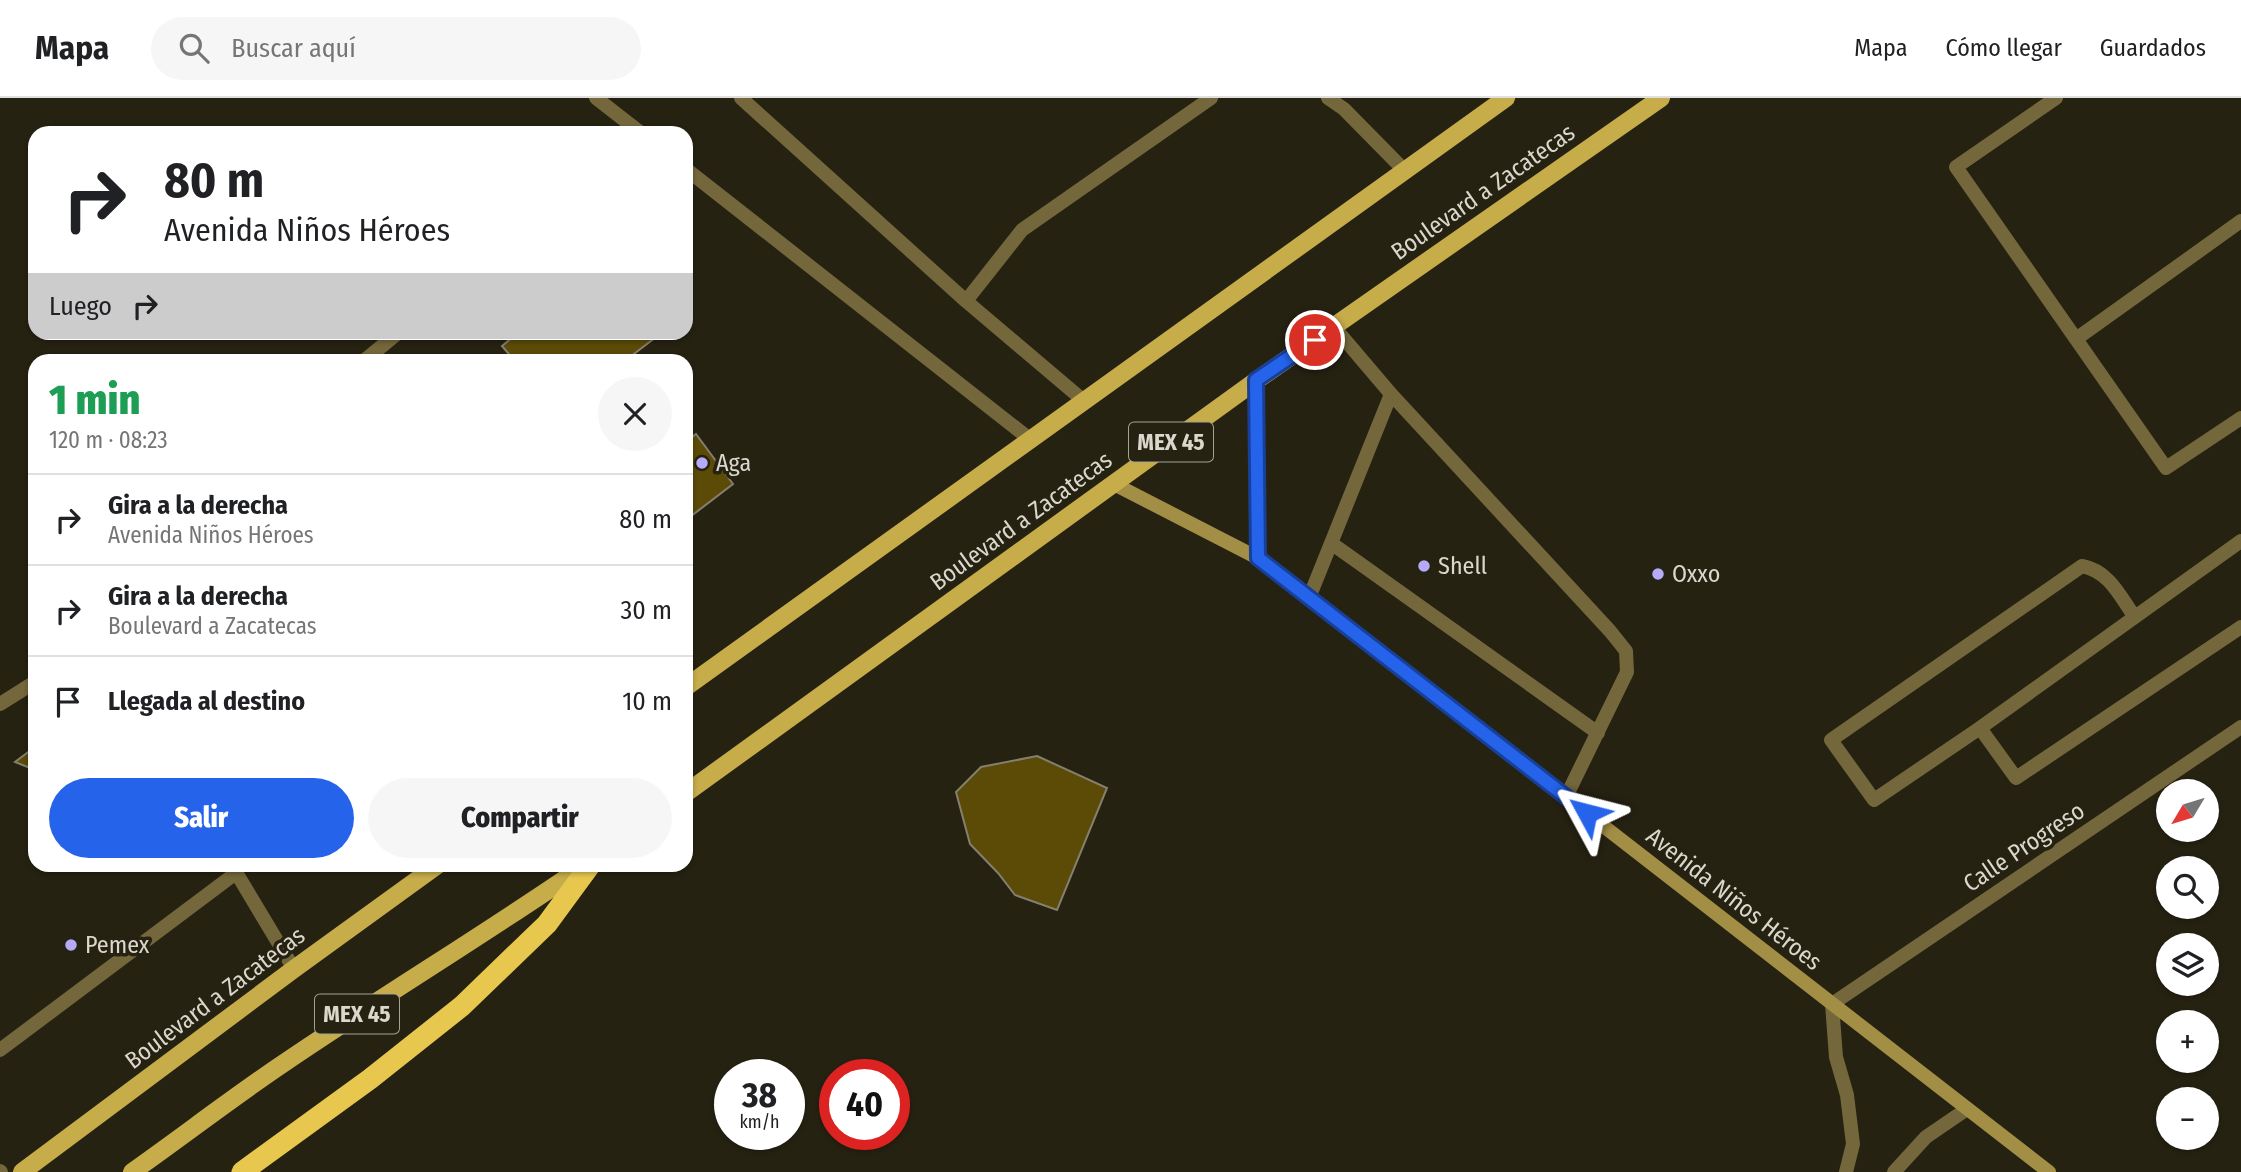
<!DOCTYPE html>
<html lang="es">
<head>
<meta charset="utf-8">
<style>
	:root { --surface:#fff; --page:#f6f6f6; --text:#202124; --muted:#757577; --line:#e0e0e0; --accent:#2563eb }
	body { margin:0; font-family:"Fira Sans Condensed",sans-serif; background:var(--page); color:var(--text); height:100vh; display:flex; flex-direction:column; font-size:26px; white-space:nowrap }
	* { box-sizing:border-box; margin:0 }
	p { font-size:23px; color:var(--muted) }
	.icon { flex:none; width:38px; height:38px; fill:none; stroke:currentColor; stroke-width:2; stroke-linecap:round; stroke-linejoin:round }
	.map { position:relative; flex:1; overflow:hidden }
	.panel { position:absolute; left:28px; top:256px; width:665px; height:518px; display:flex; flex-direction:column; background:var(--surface); border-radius:21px; box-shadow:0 2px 5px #0004 }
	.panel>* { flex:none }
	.hud { position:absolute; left:28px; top:28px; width:665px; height:214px; border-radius:21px; box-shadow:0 2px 5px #0004; background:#fff; color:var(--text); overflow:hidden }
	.needle { width:46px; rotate:232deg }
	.buttons { position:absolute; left:2156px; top:681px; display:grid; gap:14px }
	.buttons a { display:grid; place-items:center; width:63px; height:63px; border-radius:50%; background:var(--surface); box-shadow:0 2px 5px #0004; font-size:35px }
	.speed { position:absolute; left:714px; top:961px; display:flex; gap:14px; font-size:35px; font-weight:700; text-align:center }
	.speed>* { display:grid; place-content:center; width:91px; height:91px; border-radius:50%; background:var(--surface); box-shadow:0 2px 5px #0004; line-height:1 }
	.speed small { font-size:18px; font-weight:400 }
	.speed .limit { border:10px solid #d22; background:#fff; color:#111 }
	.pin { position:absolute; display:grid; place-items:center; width:60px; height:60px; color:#fff; margin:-30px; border:4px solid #fff; border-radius:50%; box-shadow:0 2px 7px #0007 }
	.me { position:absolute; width:77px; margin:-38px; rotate:308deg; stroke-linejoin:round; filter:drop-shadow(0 0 5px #0008) }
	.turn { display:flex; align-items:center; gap:24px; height:147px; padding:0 21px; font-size:32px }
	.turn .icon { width:91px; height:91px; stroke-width:2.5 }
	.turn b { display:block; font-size:49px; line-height:60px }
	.then { display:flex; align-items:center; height:66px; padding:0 21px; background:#0003; gap:14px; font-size:26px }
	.round { display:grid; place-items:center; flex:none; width:74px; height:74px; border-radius:37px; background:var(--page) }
	.overview { display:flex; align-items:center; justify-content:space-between; height:119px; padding:0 21px }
	h1 { font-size:42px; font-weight:800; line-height:52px; color:#1e9e55 }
	.action { display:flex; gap:14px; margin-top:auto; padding:14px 21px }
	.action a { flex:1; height:80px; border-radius:42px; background:var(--accent); color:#fff; font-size:28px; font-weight:800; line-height:80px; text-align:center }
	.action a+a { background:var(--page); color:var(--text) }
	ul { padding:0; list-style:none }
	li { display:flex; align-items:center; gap:21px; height:91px; padding:0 21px; border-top:2px solid var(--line) }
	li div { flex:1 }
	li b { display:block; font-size:26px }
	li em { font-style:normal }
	header { display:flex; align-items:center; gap:42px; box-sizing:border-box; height:98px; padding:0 35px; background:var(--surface); border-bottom:2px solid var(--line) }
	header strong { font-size:33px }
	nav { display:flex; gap:38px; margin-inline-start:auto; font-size:24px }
	.search { width:490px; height:63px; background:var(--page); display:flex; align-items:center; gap:18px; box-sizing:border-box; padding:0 24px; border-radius:38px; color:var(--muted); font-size:26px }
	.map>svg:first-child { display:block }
	.building { fill:#5b4b07; stroke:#857f6d; stroke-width:2 }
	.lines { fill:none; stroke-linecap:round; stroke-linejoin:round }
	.lane { stroke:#74673b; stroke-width:14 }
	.street { stroke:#74673b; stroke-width:14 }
	.secondary { stroke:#a38e45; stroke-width:14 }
	.primary { stroke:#c7ac4a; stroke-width:18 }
	.highway { stroke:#e8c74e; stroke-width:21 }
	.route-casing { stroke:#184099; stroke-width:18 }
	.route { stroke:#2563eb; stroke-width:12 }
	.poi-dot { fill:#b6abf8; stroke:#262212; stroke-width:2.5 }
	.labels { text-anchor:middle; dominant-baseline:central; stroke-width:7; stroke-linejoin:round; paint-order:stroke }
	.shield { fill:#262212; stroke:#a4a195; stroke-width:2 }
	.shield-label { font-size:23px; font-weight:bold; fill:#dad7cd }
	.street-label { font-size:24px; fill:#dad7cd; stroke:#262212 }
	.poi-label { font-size:24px; fill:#dad7cd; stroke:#262212; text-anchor:start }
</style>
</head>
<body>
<header>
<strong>Mapa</strong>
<div class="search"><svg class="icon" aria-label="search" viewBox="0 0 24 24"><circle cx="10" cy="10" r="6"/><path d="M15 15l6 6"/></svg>Buscar aquí</div>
<nav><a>Mapa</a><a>Cómo llegar</a><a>Guardados</a></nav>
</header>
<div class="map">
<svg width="2241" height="1074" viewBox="0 0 2241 1074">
	<rect width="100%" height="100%" fill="#262212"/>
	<path class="building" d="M519,234h140l1,2 -34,26h-112l-12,-14z
		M696,336l37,50 -47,36v-78z
		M35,649v23l-20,-8z
		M1037,658l70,32 -50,122 -42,-15 -17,-22 -28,-29 -14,-52 25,-25z"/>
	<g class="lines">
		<path class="lane" d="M741,0l225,203 118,100
			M1328,0l16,11 61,62
			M2056,0l-100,69 210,301 75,-50
			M966,203l56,-71 189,-132
			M1334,229l57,67 219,237 16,20 1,21 -61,125
			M2076,241l165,-118
			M365,262l34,-28
			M1331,445l267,190
			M1309,500l82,-204
			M2134,518c-14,-20 -25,-45 -52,-50l-251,174 43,60 106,-72 261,-187
			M0,606l35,-22
			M1980,630l36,50 225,-151
			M231,766l63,105
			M0,952l236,-177
			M0,1073l1,1"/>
		<path class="street" d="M596,0l45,35
			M686,71l345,271
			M1846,1074l7,-28 -6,-49 -11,-38 -4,-53 409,-277
			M1894,1074l32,-35 41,-28"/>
		<path class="secondary" d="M1257,282l1,178
			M1114,386l144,74 791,614"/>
		<path class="primary" d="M686,589l820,-589
			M686,695l571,-413 404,-282
			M22,1074l272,-203 145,-105
			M132,1074c51,-36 100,-74 152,-109 100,-68 203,-130 303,-199"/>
		<path class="highway" d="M242,1074l128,-93 92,-73 85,-82 44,-60"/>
	</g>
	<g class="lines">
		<defs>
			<path id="route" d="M1315,242l-59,40 2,178 329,255"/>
		</defs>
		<use href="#route" class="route-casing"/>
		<use href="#route" class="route"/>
	</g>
	<g class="poi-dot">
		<circle cx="702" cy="365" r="7"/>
		<circle cx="1424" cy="468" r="7"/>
		<circle cx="1658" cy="476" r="7"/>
		<circle cx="71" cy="847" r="7"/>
	</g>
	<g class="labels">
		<g class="shield">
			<rect x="1129" y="324.5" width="84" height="39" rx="5"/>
			<rect x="315" y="896.5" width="84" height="39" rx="5"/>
		</g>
		<g class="shield-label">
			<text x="1171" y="344">MEX 45</text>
			<text x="357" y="916">MEX 45</text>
		</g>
		<g class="street-label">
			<text transform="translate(1483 94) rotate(-35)">Boulevard a Zacatecas</text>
			<text transform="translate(1021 423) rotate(-36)">Boulevard a Zacatecas</text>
			<text transform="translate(2024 749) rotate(-34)">Calle Progreso</text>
			<text transform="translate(1734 801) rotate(38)">Avenida Niños Héroes</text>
			<text transform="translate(215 900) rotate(-37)">Boulevard a Zacatecas</text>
		</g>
		<g class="poi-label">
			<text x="716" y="365">Aga</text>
			<text x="1438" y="468">Shell</text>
			<text x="1672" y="476">Oxxo</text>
			<text x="85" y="847">Pemex</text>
		</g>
	</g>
</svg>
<div class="buttons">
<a><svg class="needle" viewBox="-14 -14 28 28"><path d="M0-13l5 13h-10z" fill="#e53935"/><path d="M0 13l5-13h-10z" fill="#757577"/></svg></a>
<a><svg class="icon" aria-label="search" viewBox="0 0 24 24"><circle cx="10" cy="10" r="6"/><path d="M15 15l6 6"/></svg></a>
<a><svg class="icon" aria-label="layers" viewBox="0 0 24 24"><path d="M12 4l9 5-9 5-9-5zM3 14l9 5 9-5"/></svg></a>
<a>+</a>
<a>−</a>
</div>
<div class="speed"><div>38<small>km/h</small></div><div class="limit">40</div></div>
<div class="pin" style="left:1315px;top:242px;background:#d93025"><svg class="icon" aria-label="arrive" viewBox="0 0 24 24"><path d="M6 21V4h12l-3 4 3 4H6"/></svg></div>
<svg class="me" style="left:1587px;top:715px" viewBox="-20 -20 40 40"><path d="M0-17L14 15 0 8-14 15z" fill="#2563eb" stroke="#fff" stroke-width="4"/></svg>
<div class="hud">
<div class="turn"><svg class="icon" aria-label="right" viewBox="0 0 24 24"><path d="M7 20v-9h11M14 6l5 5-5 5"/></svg><div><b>80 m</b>Avenida Niños Héroes</div></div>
<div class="then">Luego<svg class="icon" aria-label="right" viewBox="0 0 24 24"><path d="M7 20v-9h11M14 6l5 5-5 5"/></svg></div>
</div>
<section class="panel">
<div class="overview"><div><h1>1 min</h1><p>120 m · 08:23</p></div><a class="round"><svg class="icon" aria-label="close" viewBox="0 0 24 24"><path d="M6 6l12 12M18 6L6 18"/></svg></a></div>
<ul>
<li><svg class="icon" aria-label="right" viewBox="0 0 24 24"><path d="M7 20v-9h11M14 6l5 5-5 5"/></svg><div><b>Gira a la derecha</b><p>Avenida Niños Héroes</p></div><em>80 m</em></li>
<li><svg class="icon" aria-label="right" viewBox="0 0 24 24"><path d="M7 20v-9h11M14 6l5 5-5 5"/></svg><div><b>Gira a la derecha</b><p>Boulevard a Zacatecas</p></div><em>30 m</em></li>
<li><svg class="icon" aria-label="arrive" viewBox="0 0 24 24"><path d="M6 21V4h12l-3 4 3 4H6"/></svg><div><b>Llegada al destino</b></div><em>10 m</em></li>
</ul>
<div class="action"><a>Salir</a><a>Compartir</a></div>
</section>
</div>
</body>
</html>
